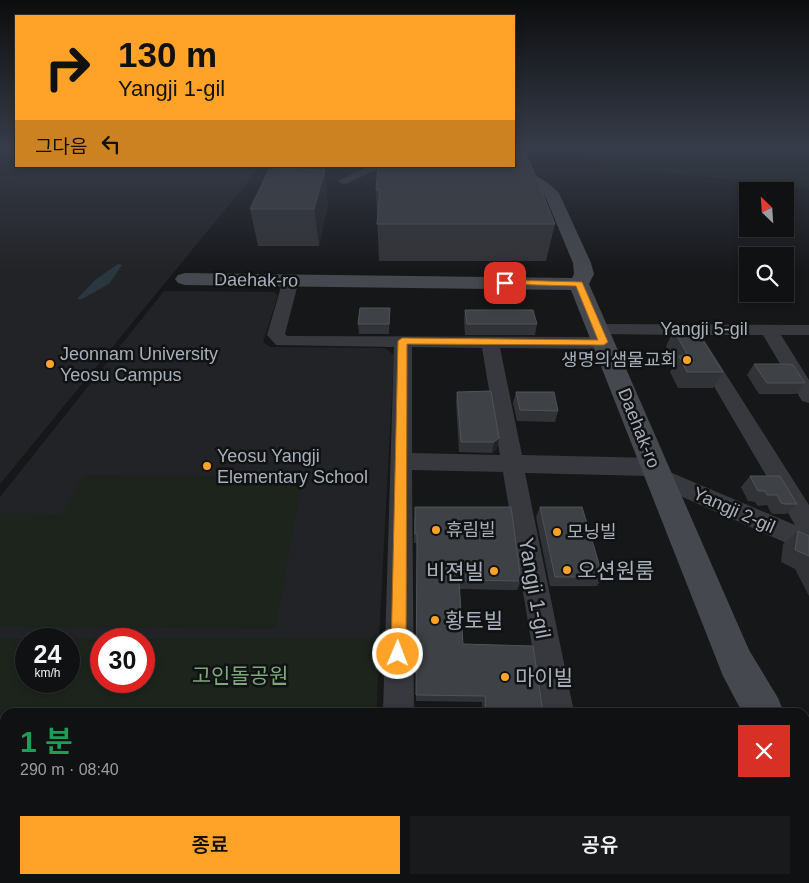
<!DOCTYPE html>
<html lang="ko">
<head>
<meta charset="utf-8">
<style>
	:root { --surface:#101113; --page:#191a1c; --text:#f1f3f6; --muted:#9c9da0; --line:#303133; --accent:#ffa328 }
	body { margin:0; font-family:Arial,"Noto Sans KR",sans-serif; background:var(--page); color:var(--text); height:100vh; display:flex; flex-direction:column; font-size:19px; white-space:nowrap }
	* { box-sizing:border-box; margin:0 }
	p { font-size:16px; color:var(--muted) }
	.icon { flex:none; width:28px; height:28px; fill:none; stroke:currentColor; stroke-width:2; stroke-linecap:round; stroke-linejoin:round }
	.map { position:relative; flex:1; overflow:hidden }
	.side { position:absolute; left:0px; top:708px; width:810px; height:176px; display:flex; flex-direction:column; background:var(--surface); border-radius:15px 15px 0 0; box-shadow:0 2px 8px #0003,0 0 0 1px var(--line) }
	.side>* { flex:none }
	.hud { position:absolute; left:15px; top:15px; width:500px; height:152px; border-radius:0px; box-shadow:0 2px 8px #0003,0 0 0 1px var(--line); background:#ffa328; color:#111; overflow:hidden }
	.needle { width:32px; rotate:335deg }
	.buttons { position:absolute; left:739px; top:182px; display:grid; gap:10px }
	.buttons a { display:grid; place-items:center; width:55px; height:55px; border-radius:0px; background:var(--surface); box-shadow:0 2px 8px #0003,0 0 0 1px var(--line); font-size:25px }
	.speed { position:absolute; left:15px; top:628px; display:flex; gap:10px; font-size:25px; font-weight:700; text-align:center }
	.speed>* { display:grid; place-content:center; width:65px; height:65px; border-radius:50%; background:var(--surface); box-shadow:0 2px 8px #0003,0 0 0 1px var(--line); line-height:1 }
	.speed small { font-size:12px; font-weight:400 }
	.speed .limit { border:8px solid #d22; background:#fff; color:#111 }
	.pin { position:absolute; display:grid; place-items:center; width:42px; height:42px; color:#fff; margin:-21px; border-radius:10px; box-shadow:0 2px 8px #0006 }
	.me { position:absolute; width:55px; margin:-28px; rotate:1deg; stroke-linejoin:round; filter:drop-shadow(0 0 4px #0008) }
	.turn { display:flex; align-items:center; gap:18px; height:105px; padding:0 20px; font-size:22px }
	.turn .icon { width:65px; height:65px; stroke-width:2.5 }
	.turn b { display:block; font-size:35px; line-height:42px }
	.then { display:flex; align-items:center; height:48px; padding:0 20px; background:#0003; gap:10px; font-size:19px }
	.round { display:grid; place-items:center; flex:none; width:52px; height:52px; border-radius:0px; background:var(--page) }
	.overview { display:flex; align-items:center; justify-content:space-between; height:85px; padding:0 20px }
	h1 { font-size:30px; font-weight:600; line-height:38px; color:#1e9e55 }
	.primary-button { display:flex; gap:10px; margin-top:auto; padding:10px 20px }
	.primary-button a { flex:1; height:58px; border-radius:0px; background:var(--accent); color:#111; font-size:20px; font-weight:600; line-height:58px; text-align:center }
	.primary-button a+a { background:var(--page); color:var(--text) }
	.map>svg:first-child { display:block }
	.built { fill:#222326 }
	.green { fill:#1c241c; fill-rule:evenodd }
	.water { fill:#2b373e }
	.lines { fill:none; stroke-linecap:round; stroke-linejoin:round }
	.street { fill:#37393e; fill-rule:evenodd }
	.secondary { fill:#45484e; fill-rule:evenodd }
	.wall { fill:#323337 }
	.shaded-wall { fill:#212225 }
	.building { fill:#3e4145; stroke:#4f5257 }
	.route { fill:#ffa328; stroke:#a66a1a }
	.poi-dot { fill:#ffa328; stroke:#111214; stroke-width:2 }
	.labels { text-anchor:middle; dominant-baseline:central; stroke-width:5; stroke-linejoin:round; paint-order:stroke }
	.street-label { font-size:18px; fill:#a7afba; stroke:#111214 }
	.poi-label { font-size:18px; fill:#a7afba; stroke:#111214; text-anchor:start }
	.near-poi-label { font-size:21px; fill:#a7afba; stroke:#111214; text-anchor:start }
	.near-street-label { font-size:21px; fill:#a7afba; stroke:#111214 }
	.near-park-label { font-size:21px; fill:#7ea77c; stroke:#111214 }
</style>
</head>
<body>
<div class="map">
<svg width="809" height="883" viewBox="0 0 809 883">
	<rect width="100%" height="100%" fill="#161719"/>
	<path class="built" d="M0,148h16v18h245l-261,318z
		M164,291l110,1 4,3 -15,47 7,5 115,1 9,7 -15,283h-379v-141z"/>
	<path class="green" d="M575,148h234v42l-21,-5 -185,-19z
		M84,475l219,2 -28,152 -275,-3v-113l62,1z
		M0,638h379l-2,74h-372v167h369v4h-374zM26,639h43v42h-43zM101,639h43v42h-43z"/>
	<path class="water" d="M118,264l4,1 -13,19 -27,15h-5l18,-19z"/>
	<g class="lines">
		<path class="street" d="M369,166h15l-36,17 -4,1 -6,-3z
			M291,275l5,2 3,3 -14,54 2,2 317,1 6,2 3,4 -3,4 -6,2 -104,-1 22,107 133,3 8,3 3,6 -1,3 130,55 -111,-190 -86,-1 -6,-1 -3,-4 3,-4 6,-1 211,1v10h-28l28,45v23l-7,-2 -39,-66h-62l108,170v48l-158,-70 -3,-7 -123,-3 49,239h-31l-40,-240 -91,-2 2,242h-31l11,-365 -118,-2 -9,-10 16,-55 3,-3zM412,347l70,1 18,107 -88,-2z
			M390,879h38l2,4h-38z
			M570,879h38v4h-38z"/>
		<path class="secondary" d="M514,162l34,21 11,10 32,70 3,11 -5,10 160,366 29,48 6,14h-42l-19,-36 -152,-386 -386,-5 -7,-2 -3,-4 3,-4 7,-2 387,5 2,-4 -1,-11 -27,-65 -8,-9 -30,-20 -2,-3h8z
			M805,745l4,2v47l-4,-2z"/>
	</g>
	<path class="wall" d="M378,166l177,58 -9,37h-167l-3,-71z
		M306,169l22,34 -9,43h-61l-8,-37z
		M390,308l-1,26h-30l-1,-10z
		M465,310l72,14 -2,11h-70l-1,-14z
		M674,330l49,42 -10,16h-35l-8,-16 5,-8 -9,-18z
		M754,364l51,19 -9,11h-37l-12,-19z
		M457,392l42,46 -2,11 -5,4 -33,-1 -3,-50z
		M516,392l42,19 -3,11 -38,-1 -4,-18z
		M750,476l47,28 -11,10h-12l-3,-1 -4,-8 -9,1 -3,-4 -7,-1 -7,-14z
		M540,507l63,70 -6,9h-47l-14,-69z
		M414,517l107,64 -4,9 -57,-1 3,55 80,68h-60l-1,-10 -66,-1 1,-158h-3z
		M798,531l11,5v60l-14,-27 -14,-7 2,-18z"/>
	<path class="shaded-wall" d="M0,148h16v10l-13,7 -3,-5z
		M299,166h8l-9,13 -2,-9z
		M325,169l3,34 -9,43 -5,-37z
		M499,438l-2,11 -5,4 2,-11z"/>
	<path class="building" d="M514,153h12l29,71h-178l3,-34h-4l2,-24h136z
		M277,166h22l-2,3h-22z
		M269,169h56l-11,40h-64z
		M360,308h30l-1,16h-31z
		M465,310h68l4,14h-70z
		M674,330l23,1 26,41h-36l-8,-16h9z
		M754,364h35l4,1 12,18h-38z
		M491,391l8,47 -5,4h-33l-4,-50z
		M516,392h38l4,19 -38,-1z
		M750,476h30l17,28h-13l-3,-1 -4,-8h-10l-2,-4h-7z
		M415,507h96l10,74 -59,-1 -3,2 4,62 70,2 10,66h-57l-1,-16 -69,-1 1,-161h-2z
		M540,507h42l21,70h-48z
		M798,531l11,5v20l-14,-6z"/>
	<linearGradient id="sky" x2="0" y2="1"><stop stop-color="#0c0d0e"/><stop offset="0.54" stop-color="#363c49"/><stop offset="1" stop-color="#363c49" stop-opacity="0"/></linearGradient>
	<rect width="809" height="272" fill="url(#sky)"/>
	<path class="route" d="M505,280l77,2 26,60 -4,3 -197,-1 -1,310 -2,6 -6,2 -5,-2 -2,-6 7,-313 4,-3 196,2 -22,-54 -74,-2v-3z"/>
	<g class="poi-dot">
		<circle cx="687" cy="360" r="5"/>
		<circle cx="50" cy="364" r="5"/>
		<circle cx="207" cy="466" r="5"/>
		<circle cx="436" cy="530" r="5"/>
		<circle cx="557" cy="532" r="5"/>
		<circle cx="567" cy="570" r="5"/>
		<circle cx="494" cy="571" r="5"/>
		<circle cx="435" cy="620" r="5"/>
		<circle cx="505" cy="677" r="5"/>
	</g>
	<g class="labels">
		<g class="street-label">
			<text transform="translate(256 280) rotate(1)">Daehak-ro</text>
			<text x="704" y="329">Yangji 5-gil</text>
			<text transform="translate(639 428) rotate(68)">Daehak-ro</text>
			<text transform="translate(734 510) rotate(24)">Yangji 2-gil</text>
		</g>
		<g class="poi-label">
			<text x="60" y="354">Jeonnam University<tspan x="60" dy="21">Yeosu Campus</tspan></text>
			<text x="677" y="360" text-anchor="end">생명의샘물교회</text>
			<text x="217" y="456">Yeosu Yangji<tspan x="217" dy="21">Elementary School</tspan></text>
			<text x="446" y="530">휴림빌</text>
			<text x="567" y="532">모닝빌</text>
		</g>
		<g class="near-poi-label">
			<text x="577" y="570">오션원룸</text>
			<text x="484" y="571" text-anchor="end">비젼빌</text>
			<text x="445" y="620">황토빌</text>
			<text x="515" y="677">마이빌</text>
		</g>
		<g class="near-street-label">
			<text transform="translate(535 588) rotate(80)">Yangji 1-gil</text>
		</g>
		<g class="near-park-label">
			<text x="240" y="675">고인돌공원</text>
		</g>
	</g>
</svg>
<div class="buttons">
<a><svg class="needle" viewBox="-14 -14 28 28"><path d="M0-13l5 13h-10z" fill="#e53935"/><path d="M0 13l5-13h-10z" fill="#9c9da0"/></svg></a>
<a><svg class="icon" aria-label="search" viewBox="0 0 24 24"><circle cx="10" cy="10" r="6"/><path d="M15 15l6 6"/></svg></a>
</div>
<div class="speed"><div>24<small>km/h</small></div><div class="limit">30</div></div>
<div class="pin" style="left:505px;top:283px;background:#d93025"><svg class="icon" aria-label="arrive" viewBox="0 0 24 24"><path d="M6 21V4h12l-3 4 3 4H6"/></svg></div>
<svg class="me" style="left:398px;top:654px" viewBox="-20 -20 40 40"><circle r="17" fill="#ffa328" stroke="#fff" stroke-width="3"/><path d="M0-11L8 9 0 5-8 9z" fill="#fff"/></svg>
<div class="hud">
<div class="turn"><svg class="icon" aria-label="right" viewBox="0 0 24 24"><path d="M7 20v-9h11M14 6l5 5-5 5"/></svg><div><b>130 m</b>Yangji 1-gil</div></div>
<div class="then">그다음<svg class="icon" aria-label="left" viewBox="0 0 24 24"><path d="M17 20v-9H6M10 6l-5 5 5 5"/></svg></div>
</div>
<section class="side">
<div class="overview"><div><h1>1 분</h1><p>290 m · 08:40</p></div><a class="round" style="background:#d93025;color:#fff"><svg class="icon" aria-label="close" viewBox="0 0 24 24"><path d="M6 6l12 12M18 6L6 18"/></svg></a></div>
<div class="primary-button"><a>종료</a><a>공유</a></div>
</section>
</div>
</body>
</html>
